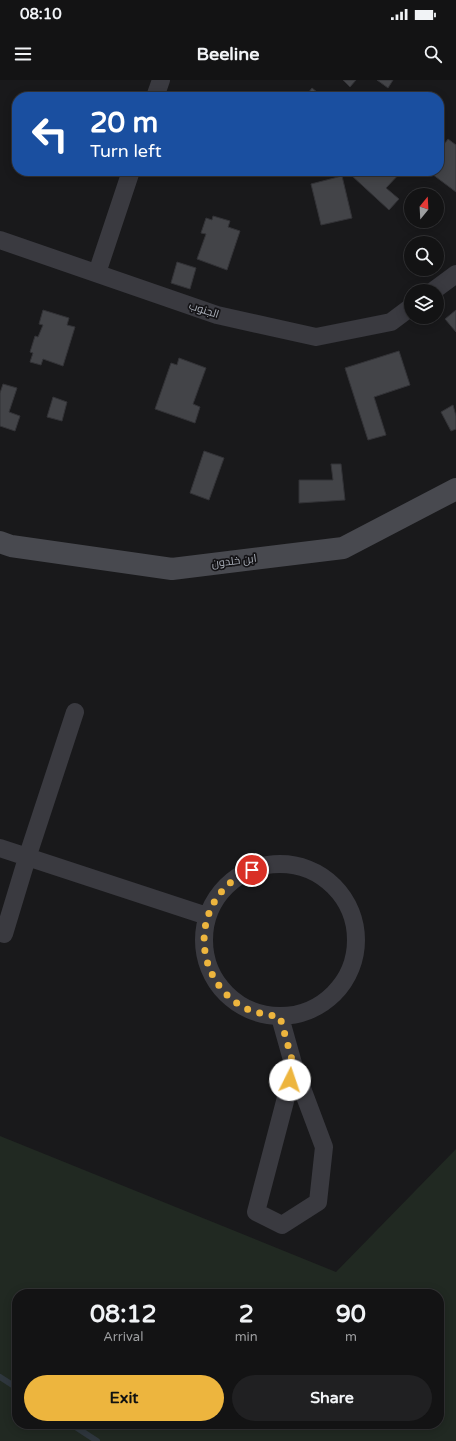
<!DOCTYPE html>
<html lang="en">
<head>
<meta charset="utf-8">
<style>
	:root { --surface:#131314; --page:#202022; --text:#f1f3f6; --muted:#9d9ea0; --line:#323234; --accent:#edb53e }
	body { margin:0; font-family:"Varela Round",Cairo,sans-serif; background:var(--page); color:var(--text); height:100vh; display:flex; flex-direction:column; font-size:15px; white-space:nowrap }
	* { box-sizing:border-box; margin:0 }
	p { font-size:13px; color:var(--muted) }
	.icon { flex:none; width:22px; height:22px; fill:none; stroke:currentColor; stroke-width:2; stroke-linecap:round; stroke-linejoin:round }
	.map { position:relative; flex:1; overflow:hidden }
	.panel { position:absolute; left:12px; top:1209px; width:432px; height:140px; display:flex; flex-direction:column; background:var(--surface); border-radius:16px; box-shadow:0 2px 10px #0003,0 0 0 1px var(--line) }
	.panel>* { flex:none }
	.hud { position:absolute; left:12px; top:12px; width:432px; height:84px; border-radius:16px; box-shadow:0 2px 10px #0003,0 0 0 1px var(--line); background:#1a4fa0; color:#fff; overflow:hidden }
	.needle { width:26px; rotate:18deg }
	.buttons { position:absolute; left:404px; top:108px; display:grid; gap:8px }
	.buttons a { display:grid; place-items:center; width:40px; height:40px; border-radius:50%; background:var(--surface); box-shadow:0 2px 10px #0003,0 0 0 1px var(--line); font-size:20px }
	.pin { position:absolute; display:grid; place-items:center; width:34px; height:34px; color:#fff; margin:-17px; border:2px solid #fff; border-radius:50%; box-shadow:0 1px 4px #0007 }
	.me { position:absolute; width:44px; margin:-22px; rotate:4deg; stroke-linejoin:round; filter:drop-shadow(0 0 3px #0008) }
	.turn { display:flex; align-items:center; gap:14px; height:84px; padding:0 12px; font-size:18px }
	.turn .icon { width:52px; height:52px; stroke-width:2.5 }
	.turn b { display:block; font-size:28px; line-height:34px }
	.eta { display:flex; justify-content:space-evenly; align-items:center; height:68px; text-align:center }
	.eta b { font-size:24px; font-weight:800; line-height:28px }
	.button { display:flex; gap:8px; margin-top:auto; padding:8px 12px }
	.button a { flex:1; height:46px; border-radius:24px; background:var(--accent); color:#111; font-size:16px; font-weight:800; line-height:46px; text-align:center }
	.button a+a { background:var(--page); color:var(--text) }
	.status { display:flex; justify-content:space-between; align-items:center; height:28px; padding:0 20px; background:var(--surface); direction:ltr }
	.status svg { height:11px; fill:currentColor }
	header { display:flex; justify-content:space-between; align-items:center; height:52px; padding:0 12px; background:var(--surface); font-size:18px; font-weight:800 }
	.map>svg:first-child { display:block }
	.green { fill:#212922; fill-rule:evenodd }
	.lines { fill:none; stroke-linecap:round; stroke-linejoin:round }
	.stream { stroke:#2f373e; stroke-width:6 }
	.building { fill:#434448; stroke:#333337 }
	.street { stroke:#3a3a40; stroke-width:18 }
	.secondary { stroke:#48494f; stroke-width:22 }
	.route { stroke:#edb53e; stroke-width:7; stroke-dasharray:0 12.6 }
	.labels { text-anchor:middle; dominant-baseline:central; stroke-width:3.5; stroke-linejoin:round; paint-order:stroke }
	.street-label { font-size:11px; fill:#abb0ba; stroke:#141316 }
</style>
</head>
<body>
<div class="status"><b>08:10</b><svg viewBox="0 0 49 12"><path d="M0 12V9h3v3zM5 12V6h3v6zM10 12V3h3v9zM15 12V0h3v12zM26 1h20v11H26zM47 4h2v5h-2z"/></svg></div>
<header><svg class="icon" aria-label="menu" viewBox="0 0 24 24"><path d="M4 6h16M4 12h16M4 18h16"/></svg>Beeline<svg class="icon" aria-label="search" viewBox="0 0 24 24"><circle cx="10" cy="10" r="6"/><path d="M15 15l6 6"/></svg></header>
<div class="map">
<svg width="456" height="1361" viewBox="0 0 456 1361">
	<rect width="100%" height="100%" fill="#19191b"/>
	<path class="green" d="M0,1056l336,136 120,-123v292h-456zM17,1214h422v130h-422z"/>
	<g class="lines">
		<path class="stream" d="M0,1297l17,11
			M71,1344l26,17"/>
	</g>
	<path class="building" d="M343,0h13l-6,7z
		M377,0h16l-5,8z
		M312,8l11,9h-18z
		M448,59l8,6v47l-28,-21h11v-20z
		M354,91h48l-16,17 13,11 -10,11 -38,-35z
		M342,96l10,42 -31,7 -10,-41z
		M213,136l17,5 -2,6 12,4 -13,39 -30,-11 9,-25 -5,-1 5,-15 6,2z
		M177,182l19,6 -6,21 -19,-6z
		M43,230l26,8 -2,7 8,2 -12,39 -20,-7 -2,6 -11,-3 3,-9 -3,-1 5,-16 3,1 5,-12 -4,-1z
		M456,230v22l-11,-13z
		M399,271l11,34 -36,12 12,38 -18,5 -23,-72z
		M179,278l27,10 -13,36 7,3 -5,16 -40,-14 16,-46 6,2z
		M3,304l14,4 -8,24 11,4 -5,15 -15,-5v-33z
		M53,317l14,5 -5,19 -15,-4z
		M453,325l3,11v13l-5,2 -10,-19z
		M204,371l20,7 -15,42 -19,-7z
		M331,384h10l4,36 -46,3v-23h34z"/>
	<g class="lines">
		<path class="street" d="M155,17l6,-17
			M0,160l217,75 99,22 75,-15 20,-15
			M97,193l34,-102
			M433,211l23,-17
			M0,768l207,68
			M204 860a76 76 0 1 1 152 0a76 76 0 1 1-152 0Z
			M4,854l23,-76 48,-146
			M280,937l14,50 -38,145 26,13 36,-23 6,-55 -30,-80"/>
		<path class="secondary" d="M0,462l11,4 161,23 171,-21 113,-59"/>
	</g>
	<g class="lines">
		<path class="route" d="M252,790c-56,22 -64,95 -18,131 13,11 30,13 46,16l14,50 -4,13"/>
	</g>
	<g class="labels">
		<g class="street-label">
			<text transform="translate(204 230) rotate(18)">الجنوب</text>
			<text transform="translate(234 481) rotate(-7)">ابن خلدون</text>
		</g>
	</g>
</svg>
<div class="buttons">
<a><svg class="needle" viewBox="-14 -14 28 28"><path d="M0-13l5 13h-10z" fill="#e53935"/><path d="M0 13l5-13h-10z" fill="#9d9ea0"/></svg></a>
<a><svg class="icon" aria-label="search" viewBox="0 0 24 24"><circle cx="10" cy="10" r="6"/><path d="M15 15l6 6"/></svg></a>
<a><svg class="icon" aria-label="layers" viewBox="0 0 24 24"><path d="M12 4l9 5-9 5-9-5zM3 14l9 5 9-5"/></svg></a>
</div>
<div class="pin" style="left:252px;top:790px;background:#d93025"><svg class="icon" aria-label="arrive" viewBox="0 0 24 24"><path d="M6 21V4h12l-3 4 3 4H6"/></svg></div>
<svg class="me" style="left:290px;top:1000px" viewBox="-20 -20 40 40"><circle r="19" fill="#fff"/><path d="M0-13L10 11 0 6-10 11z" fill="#edb53e"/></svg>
<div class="hud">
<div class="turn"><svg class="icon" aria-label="left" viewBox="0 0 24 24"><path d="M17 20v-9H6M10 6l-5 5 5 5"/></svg><div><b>20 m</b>Turn left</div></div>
</div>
<section class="panel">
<div class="eta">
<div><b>08:12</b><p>Arrival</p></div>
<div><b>2</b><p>min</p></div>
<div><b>90</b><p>m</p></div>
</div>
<div class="button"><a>Exit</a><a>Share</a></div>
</section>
</div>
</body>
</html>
